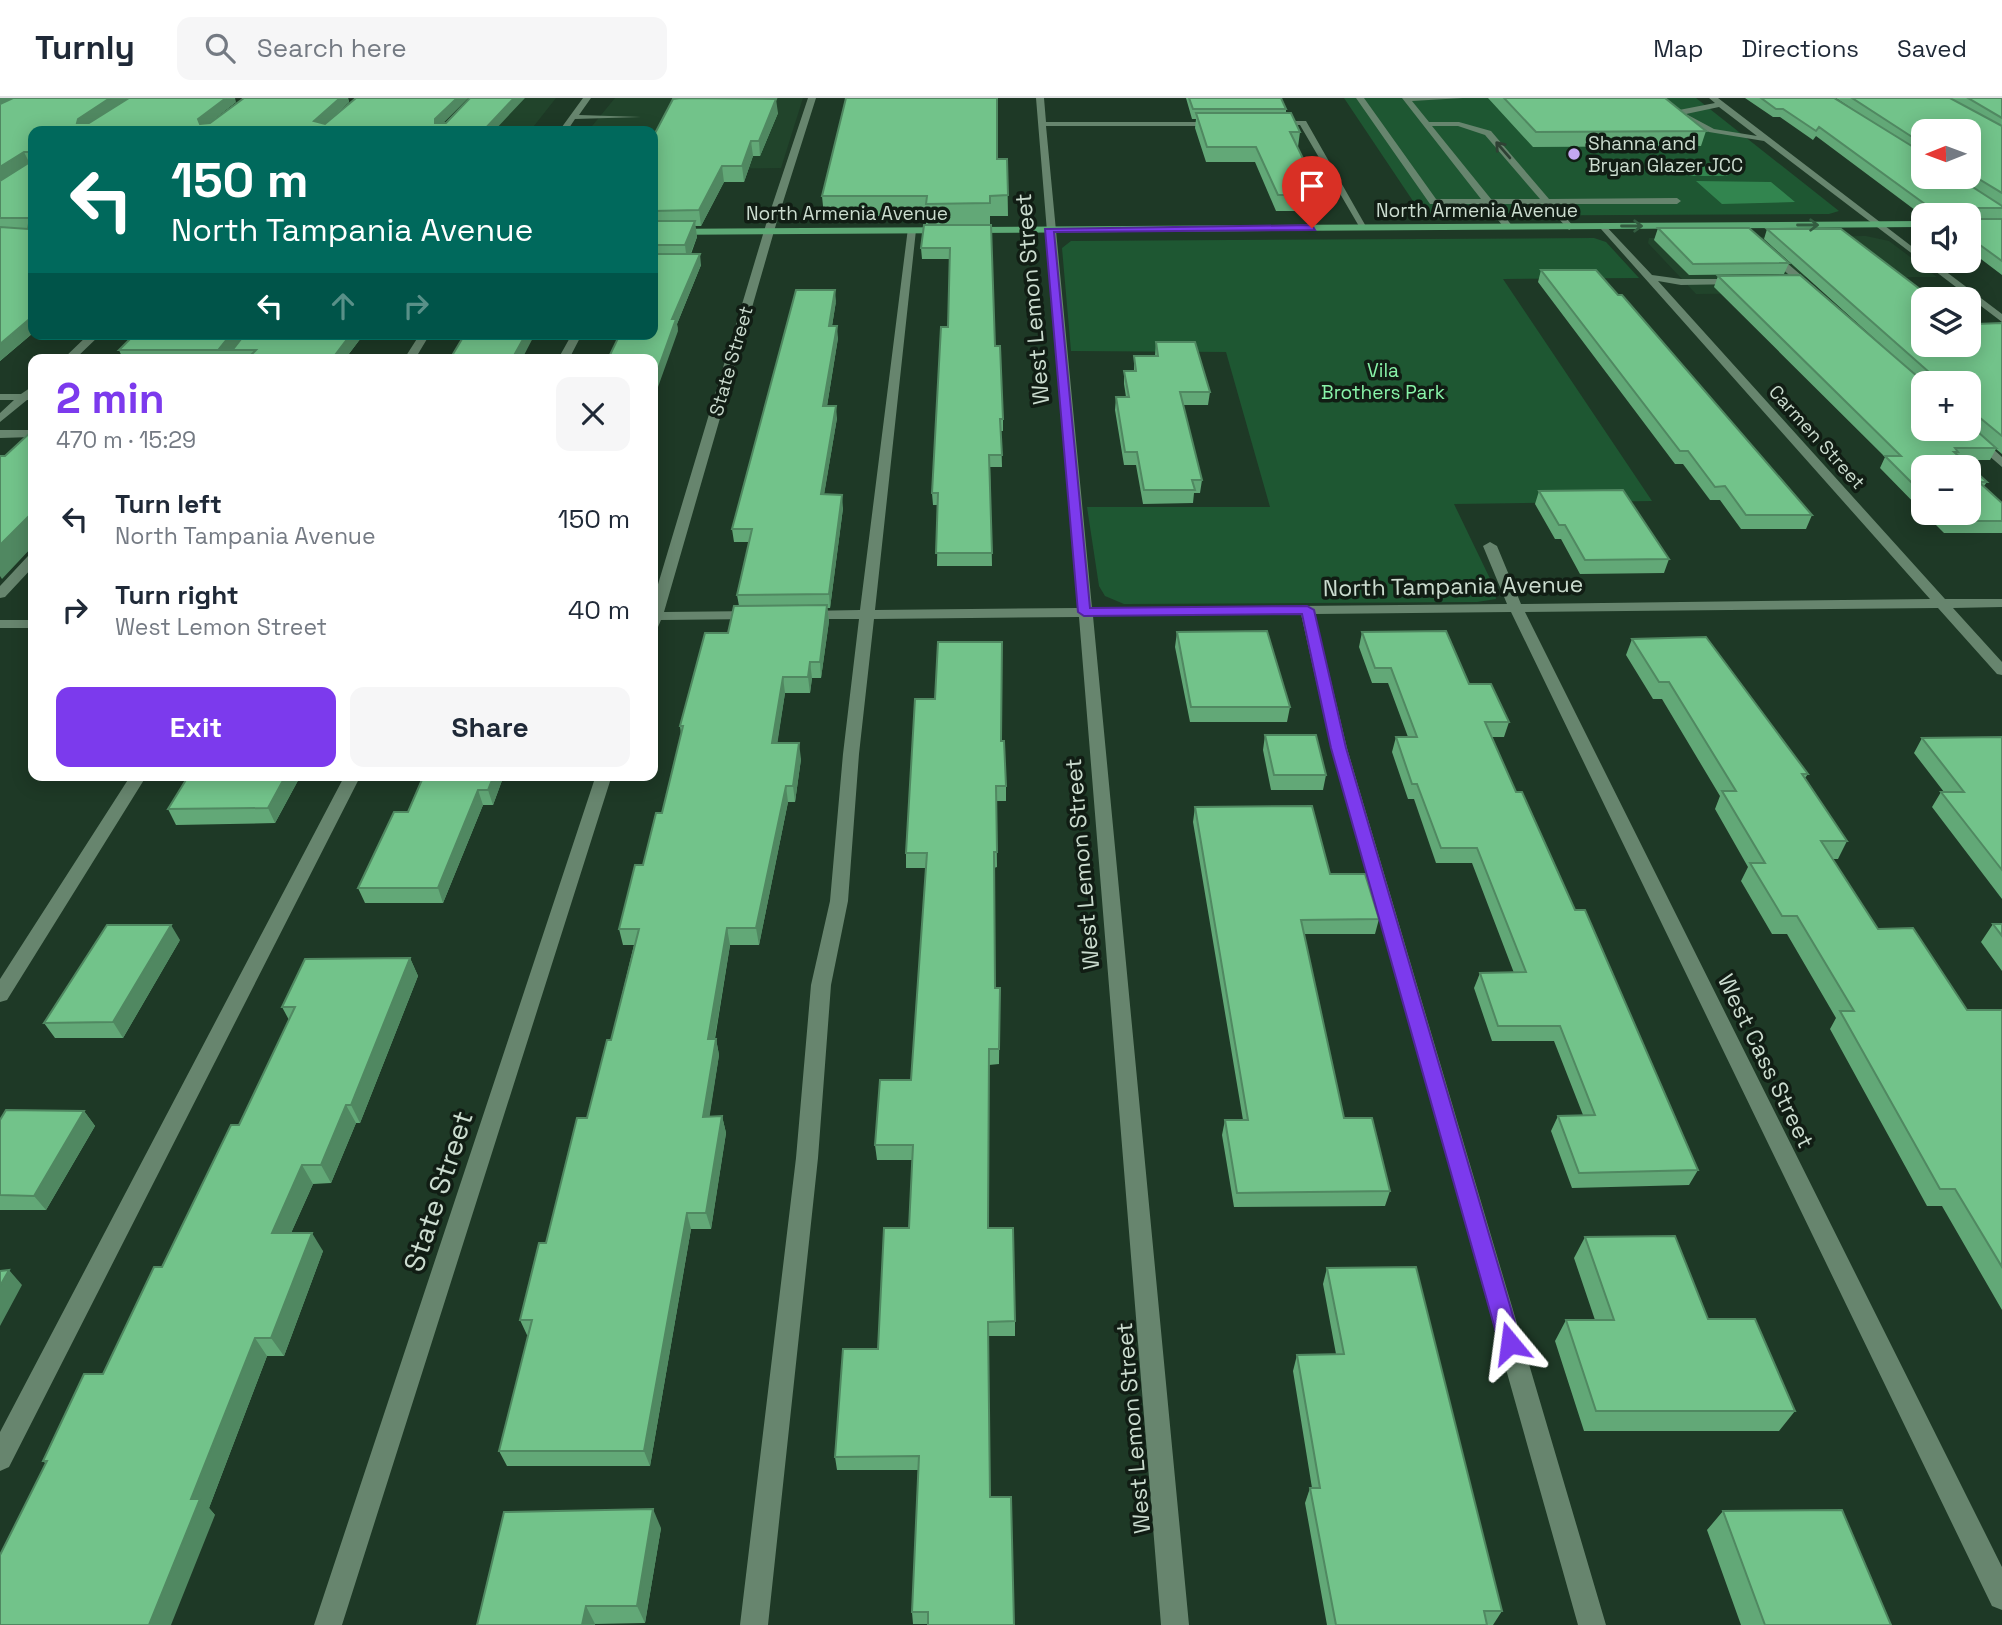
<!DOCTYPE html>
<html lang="en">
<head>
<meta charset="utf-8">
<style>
	:root { --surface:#fff; --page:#f6f6f7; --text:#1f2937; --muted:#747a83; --line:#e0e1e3; --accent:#7c3aed }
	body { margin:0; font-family:"Space Grotesk",sans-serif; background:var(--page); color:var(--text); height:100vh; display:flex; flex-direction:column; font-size:26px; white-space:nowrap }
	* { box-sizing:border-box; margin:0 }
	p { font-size:23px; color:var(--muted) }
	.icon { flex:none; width:38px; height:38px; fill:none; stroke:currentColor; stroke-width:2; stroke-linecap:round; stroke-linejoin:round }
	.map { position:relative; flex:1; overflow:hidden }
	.side { position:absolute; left:28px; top:256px; width:630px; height:427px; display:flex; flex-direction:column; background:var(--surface); border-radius:14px; box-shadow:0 4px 18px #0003 }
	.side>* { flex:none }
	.banner { position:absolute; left:28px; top:28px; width:630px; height:214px; border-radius:14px; box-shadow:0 4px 18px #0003; background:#00695c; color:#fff; overflow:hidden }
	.needle { width:46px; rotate:269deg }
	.tools { position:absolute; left:1911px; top:21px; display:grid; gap:14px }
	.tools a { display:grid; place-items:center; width:70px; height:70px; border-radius:14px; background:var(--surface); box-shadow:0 4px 18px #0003; font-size:35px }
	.pin { position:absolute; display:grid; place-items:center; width:60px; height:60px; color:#fff; margin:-72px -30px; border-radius:50% 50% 50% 0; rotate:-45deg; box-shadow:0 0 7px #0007 }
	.pin .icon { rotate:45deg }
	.me { position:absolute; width:77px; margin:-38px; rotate:344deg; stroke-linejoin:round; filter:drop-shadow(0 0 5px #0008) }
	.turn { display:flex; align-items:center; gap:24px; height:147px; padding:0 28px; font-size:32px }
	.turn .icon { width:91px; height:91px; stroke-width:2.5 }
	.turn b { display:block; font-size:49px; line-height:60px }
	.lanes { display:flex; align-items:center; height:66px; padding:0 28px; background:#0003; justify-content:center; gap:35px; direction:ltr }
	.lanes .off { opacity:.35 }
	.round { display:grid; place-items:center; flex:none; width:74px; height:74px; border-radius:14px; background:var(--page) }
	.summary { display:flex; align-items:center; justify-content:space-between; height:119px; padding:0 28px }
	h1 { font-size:42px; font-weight:800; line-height:52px; color:var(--accent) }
	.primary-button { display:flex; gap:14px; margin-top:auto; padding:14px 28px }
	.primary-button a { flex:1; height:80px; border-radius:14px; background:var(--accent); color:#fff; font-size:28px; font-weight:800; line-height:80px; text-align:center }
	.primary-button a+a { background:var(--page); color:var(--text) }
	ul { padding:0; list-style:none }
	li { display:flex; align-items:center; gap:21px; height:91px; padding:0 28px }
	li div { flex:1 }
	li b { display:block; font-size:26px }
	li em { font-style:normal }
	header { display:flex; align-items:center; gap:42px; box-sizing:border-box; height:98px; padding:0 35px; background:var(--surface); border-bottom:2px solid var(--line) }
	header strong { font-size:33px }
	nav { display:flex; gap:38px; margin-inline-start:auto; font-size:24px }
	.search { width:490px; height:63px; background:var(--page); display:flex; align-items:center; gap:18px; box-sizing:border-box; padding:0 24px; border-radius:14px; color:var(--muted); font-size:26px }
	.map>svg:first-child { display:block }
	.built { fill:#21442b }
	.green { fill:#1e5732 }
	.water { fill:#32854f }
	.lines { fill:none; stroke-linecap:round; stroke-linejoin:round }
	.minor { fill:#67856e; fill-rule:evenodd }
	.major { fill:#5da975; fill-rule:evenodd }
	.wall { fill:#62a877; fill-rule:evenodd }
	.shaded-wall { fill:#508861 }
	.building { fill:#72c38a; stroke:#508861; stroke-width:2 }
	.oneway { stroke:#2f4134 }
	.oneway2 { stroke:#335c40 }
	.route { fill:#7c3aed; stroke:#51269a; stroke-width:2 }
	.poi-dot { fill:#c4a7f1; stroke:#111d14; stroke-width:2.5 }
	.labels { text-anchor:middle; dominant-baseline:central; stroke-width:7; stroke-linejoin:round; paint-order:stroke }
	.far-poi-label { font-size:19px; fill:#cbdccf; stroke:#111d14; text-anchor:start }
	.far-street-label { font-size:19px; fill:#cbdccf; stroke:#111d14 }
	.far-park-label { font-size:19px; fill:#89f4a9; stroke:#111d14 }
	.street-label { font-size:23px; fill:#cbdccf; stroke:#111d14 }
	.near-street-label { font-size:28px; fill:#cbdccf; stroke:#111d14 }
</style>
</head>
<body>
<header>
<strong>Turnly</strong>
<div class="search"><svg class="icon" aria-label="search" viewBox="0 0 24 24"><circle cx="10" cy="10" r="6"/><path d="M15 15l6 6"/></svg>Search here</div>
<nav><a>Map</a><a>Directions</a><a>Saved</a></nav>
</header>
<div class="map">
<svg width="2002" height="1527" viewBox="0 0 2002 1527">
	<rect width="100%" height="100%" fill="#1e3926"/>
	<path class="built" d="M479,0h77l-26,33h-82z
		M615,0h188l-22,70 -119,1 -9,18v-56h-65z
		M1866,138l23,5 48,36h-135l16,16 -122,1 -48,-51 1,-5z"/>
	<path class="green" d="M1344,0h352l143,113 -10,3 -406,2z
		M1594,140l12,4 33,36 -136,1 149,222 -198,3 41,85 1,10 -19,3 -353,2 -19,-8 -6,-10 -12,-79h183l-44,-155 -155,-1 -9,-103 9,-7z"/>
	<path class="water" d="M1683,64l26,2 19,12h-38l-10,-8z
		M1696,83l75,1 24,20 -73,2z"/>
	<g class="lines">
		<path class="minor" d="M583,0h8l-12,17 62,2 -66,2 -8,12h-8z
			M808,0h8l-39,123 -113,391 92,-1 7,4 -7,4 -95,1 -3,7 -5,1v-27l114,-380z
			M1036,0h8l2,24h171l4,2 -4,2h-171l46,482 415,-4 -24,-58 7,-4 7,4 24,58 409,-5 -329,-370v-4l3,-1 48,51 29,4h62v4l-3,1 -59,1 -23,-4 287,318h57v8l-49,1 49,54v13l-5,-1 -59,-66 -413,4 477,955v43l-10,-4 -481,-994 -196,2 32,134 259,877h-28l-247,-877 -30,-134 -208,2 96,1009h-28l-82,-1008 -205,2 -15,135 -11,147 -17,84 -13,173 -50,467h-28l56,-467 15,-173 19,-84 13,-147 16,-135h-54l-7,-4 7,-4 55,-1 48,-382 8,2 -41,380 203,-2z
			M1356,0h8l72,101h45l-79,-101h61l-51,3 17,21h30l32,9 58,68 128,-1 4,3 -4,3h-123l20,23 -5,3 -24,-26h-50l18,23 -8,2 -19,-25h-56zM1432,28h26l27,9 55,64h-49z
			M1709,0h9l205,157v6h9l70,53v8l-238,-181 -55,-9 -31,-17 1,-5 36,-7zM1719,9l38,29 -43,-7 -28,-15z
			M1270,23h36l62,109 -8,-2 -60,-103h-27z
			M1767,153h6l43,37v4h-8l-41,-37z
			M89,236h12l-26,25h-12z
			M420,236h10l-15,25h-11z
			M572,236h10l-13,25h-11z
			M33,288v14h-6l-27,22v-9l14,-13h-14v-6h21z
			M1969,329l33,30v10l-44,-38z
			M0,332h33v7l-33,1z
			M33,457v12l-28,30 -5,1v-12l28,-30z
			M0,522h33v8h-33z
			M131,677h16l-140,225 -7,2v-23z
			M345,677h16l-352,692 -9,4v-39z
			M596,677h16l-270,850h-28z"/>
		<path class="major" d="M1923,123v6l-1270,8v-6z"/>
	</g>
	<path class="wall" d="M0,0l236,4 -27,21 35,-25h104l1,4 -21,20 28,-24h112l-25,25 51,8h-461v202l-33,28z
		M681,0h79l18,15 -18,43h-7l-9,26h-20l-23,44h-6l2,11 -6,17 10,11 -24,59 1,7 -24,-72 -1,-1v-121z
		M1186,0h95l5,11v4l14,19 -2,15h-1l24,48 -2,16h-43l-21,-49h-49l-11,-34 1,-9h-4z
		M1488,0h177l41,33 -5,15 -168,1z
		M1745,0h89l23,14 -21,-14h166v177l-33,-25v-35h-46v1l-107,-80 -3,4 -33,-23h-7zM1923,33h46v46h-46z
		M997,61h10l1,57h-18v8l-64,1v-9h-102l-2,-20z
		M991,127l4,121 8,73v12h-2l1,36h-12l2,99h-55l1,-61h-5l-1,-12 16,-166 2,-68h-28l-1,-11z
		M1658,130l131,35 -5,11 -95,1 -35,-35z
		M1767,131l156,116 79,-22v131l-6,-5 -6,11h-26l23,22 -3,4 18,17v30h-58l-20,-20h45l-46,-46v45l-43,-44 5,-11 -171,-170 4,-11 187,90 -141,-127zM1923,285h46l-46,46z
		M1541,172l271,245 -6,14h-65l-21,-29h-10l-27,-36h-8l-137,-182z
		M836,203l-4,25 6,12 -11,68 10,12 -13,76 19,14 -13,100h-3l2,13 -8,57h-9l-2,15h-25l-8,50 24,16 -6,43h-7l-29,143h-29l-15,94h1l3,16 -10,62 13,-1 4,17 -15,96h-20l-41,237h-143l-8,-15 29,-116h-1l-7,-15 26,-77 41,-125 24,-78 23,-95h-11l-4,-16 43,-116 19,-79 -1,-8 48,-93 11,-27 -2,-11 12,-53h-15l-2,-13z
		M135,236h110l-11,14 11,-14h119l-19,25h-222l-4,-9z
		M1156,244l54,50 -2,13h-25l19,75 -2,13h-6l-1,10 -50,1 -7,-39h-12l-9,-55 1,-13h10l-2,-13v-13h10v-15h21z
		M1539,393l130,68 -5,14 -84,1 -19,-35h-6l-20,-35z
		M1177,534l113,75 -3,15h-97l-15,-75z
		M1362,534l107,52 40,38 -5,15h-12l24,55 59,118 123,260 -9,15 -117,3 -21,-57 7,-15 25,-1 -29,-74h-62l-18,-53 6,-15h34l-42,-110h-36l-22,-64h-6l-16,-47 4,-15h12l-20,-54h-16l-13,-36z
		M1632,541l176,135 -3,4 42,63 -9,18h-6l46,70 89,81h35v300l-60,-104h-15l-97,-177 6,-11 -49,-84h-15l-31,-53 7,-14 -33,-58 5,-13 -58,-97h-9l-27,-44z
		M1265,637l61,40 -3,15h-52l-8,-40z
		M2002,639v162l-70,-92 9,-15h3l-30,-39 8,-15z
		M1001,643l5,45v15h-10l1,66 -3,1 1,120h5l-1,76 -10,1 -1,163 27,93v15h-27l-60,288h-15l-1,-12 6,-142h-81l-2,-13 43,-108 31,-121 3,-68h-35l-2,-15 36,-65 15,-212h-20v-15z
		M301,677l-26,48 -99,2 -8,-16z
		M424,677h80l-11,30h-10l-40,98h-78l-7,-15 50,-76z
		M1195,709l135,67 49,45 -4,15h-71l40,184 46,73 -5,15 -151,1 -12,-72 3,-15h18l-50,-298z
		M1993,826h9v47l-21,-29z
		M180,842l-57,98h-68l-11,-15z
		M410,860l8,18 -58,147h-4l-25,60 -18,1 -22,49 32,18 -39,105h-17l-58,152 6,7 -170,-52 -2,-2 60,-87 136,-249 50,-105 -7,-13z
		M84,1013l11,15 -49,84h-46v-90z
		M1585,1139l123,82 87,92 -16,20h-195l-29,-90 11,-21h29l-21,-62z
		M1327,1170l175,343 -9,14h-166l-22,-122 5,-15h2l-19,-117 4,-16 39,-1 -13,-70z
		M1723,1413l168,114h-150l-34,-95z
		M661,1430l-16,95 -50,1v1h-118z"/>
	<path class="shaded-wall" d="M0,0h17l-17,9z
		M110,0h18l-47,33 -4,-8 1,-4z
		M226,0h9l1,4 -35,27 -3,-10z
		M340,0h8l1,4 -32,29 -3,-10z
		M457,0h11l-31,31 -2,-10z
		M514,0h11l-31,33h-11z
		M776,1l2,14 -18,43 -1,-15z
		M751,43l2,15 -9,26 -2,-16z
		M24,54l5,10 -29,19v-14z
		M722,68l2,16 -23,44 -2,-16z
		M695,123l2,16 -10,25 -2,-17z
		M700,156l1,11 -24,59 1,7 -25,70v-18l19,-64z
		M835,192l1,11 -6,37 -1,-12z
		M33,218v17l-33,28v-17z
		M837,228l1,12 -13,80 -2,-12z
		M231,236h14l-12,16 -14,-1z
		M351,236h13l-19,25h-13z
		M526,236h9l-13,25h-10z
		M836,308l1,12 -15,89 -1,-13z
		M1974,315l-5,11v-9z
		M842,397l1,13 -13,100 -1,-14z
		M32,414l1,3v31l-31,33 -2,-3v-31z
		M827,507l2,16 -8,57 -1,-16z
		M810,564l2,16 -2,15 -2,-16z
		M783,579l2,16 -10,66 -3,-16z
		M799,645l2,16 -6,43 -2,-16z
		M286,677h15l-26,48 -7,-15z
		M494,677h10l-11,30 -5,-15z
		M786,688l2,16 -29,143 -3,-17z
		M478,692l5,15 -40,98 -5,-15z
		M171,827l9,15 -57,98 -10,-16z
		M727,830l3,17 -18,110 -4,-16z
		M410,860l8,18 -58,147 -9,-18z
		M716,941l3,16 -12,78 -4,-16z
		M346,1007l10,18 -25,60 -10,-18z
		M84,1013l11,15 -49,84 -12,-14z
		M722,1018l4,17 -15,96 -5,-16z
		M302,1067l11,19 -30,67 -11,-18z
		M687,1115l4,16 -41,237 -6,-15z
		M312,1135l11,18 -39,105 -13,-18z
		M9,1172l13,15 -22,41v-40z
		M255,1240l12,18 -58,152 6,7 -44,110h-22l42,-126z
		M653,1411l8,19 -16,95 -8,-17z
		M586,1508l9,18v1h-13z"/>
	<path class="building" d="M13,0h97l-32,21 -1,4h12l40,-25h97l-28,21 2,5 10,-1 34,-25h96l-26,23 11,3 31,-26h101l-22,21v4h11l24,-25h44l-31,33h-450v185l-33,28v-117l28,2 2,-11h-30v-37l30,-19v-10h-6l-24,15v-63z
		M681,0l95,1 -17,42h-8l-9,25h-20l-23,44 -46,1v-74l20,-38z
		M846,0h151v61h10l1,36 -18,1v7l-64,1 1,-8h-105z
		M1189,0h92l5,11h-93z
		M1504,0h161l41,33 -170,1z
		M1761,0h73l89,55v24h34l45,29v2h-29l-1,11h30v42l-33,-24v-22h-29l-121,-88 -3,4 -33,-22h-7z
		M1852,0h98l52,28v67l-33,-20v-42h-46v13z
		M1968,0h34v20z
		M1196,15h95l9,19h-10l31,63h-43l-22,-48h-49z
		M653,123h42l-10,24h-28l-4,-2z
		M924,127h67l4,121h5l3,73h-3l2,36h-13l3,98h-56l2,-60h-6l9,-166h7l2,-79h-29z
		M1658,130h91l40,35 -96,1z
		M1767,131h74l92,70h-10v46h46v-23l7,2 26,-1v113l-28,-23 -5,2v-32h-38l-1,-10z
		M657,156h43l-28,65h4l-23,64v-24h-45l12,-25h33v-71z
		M1541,172h55l22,25h4l190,220h-66l-21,-29 -10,1 -27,-36h-8z
		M1800,177l125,108h-2v46h46v-5l27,24h-41l3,4h-4l33,30h-8l23,21v18h-52l-8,-8h27v-46h-46v27l-38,-38h16l-183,-180z
		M796,192h39l-6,36h8l-14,80h13l-15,88 21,1 -13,99 -92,1 15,-66h-20z
		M135,236h96l-12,15 15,-1 11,-14h106l-19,25h-85l9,-9h-137z
		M465,236h61l-14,25h-62z
		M1156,244h39l15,50h-30l22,88h-10l3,10h-51l-7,-38h-12l-9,-55h13l-5,-26h12l-2,-15h24z
		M33,332v82l-33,33v-89h5z
		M1623,392l46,69 -84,1 -20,-35h-6l-20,-34z
		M827,507l-7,57h-10l-2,15h-25l-11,66h27l-6,43h-7l-30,142h-29l-19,111h8l-13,78 19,-1 -16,97h-19l-43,238h-145l33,-131h-12l19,-77h7l31,-125h10l20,-78h4l28,-111h-20l16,-64h8l13,-52h6l21,-87h-3l25,-93h23l6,-27z
		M1267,533l23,76h-99l-14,-75z
		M1446,533l23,53h22l18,38h-24l31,70h6l53,118h10l113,260 -119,3 -21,-57 37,-1 -35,-89h-62l-18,-53 46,-1 -49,-124h-36l-24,-64h-5l-16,-47h21l-26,-69h-16l-13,-36z
		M1706,539l102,137h-6l45,67h-26l57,88 35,-1 54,82h35v257l-47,-78h-15l-100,-178h14l-57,-95h-15l-32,-53h15l-43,-72h14l-67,-109h-10l-27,-43z
		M938,544h64l-1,99h3l2,45h-10l1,66h-3l1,136h5l-1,61h-10l-1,179h25l2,93 -27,1 2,175h21l3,128h-86v-13h-16l7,-156 -84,1 8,-108h35l6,-121h25l4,-83h-38l5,-65h31l16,-227h-21l9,-154h20z
		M1265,637h51l10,40h-52z
		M2002,639v133l-61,-78h23l-42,-54z
		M189,677h97l-18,33 -100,1z
		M424,677h70l-6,15h-10l-40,98h-80l36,-76h14z
		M1312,708l18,68h35l14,45 -78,1 43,198h28l18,73 -153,2 -12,-73h23l-53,-313z
		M1993,826h9v12z
		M107,827h64l-58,97 -69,1z
		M410,860l-59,147h-5l-25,60h-19l-30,68h40l-41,105h-16l-64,161h9l-51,126h-149v-70l47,-94h-4l41,-87h19l51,-107h8l69,-142h8l56,-118h-13l23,-48z
		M6,1012l78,1 -50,85 -34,-1v-75z
		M1675,1138l33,83h47l40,92h-199l-30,-91h48l-29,-83z
		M1416,1169l86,344h-18l3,14h-151l-26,-137h10l-23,-133 47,-1 -17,-86z
		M9,1172l-9,16v-15z
		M653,1411l-16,97h-51l-4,19h-105l27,-113z
		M1842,1412l49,115h-126l-42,-114z"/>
	<defs><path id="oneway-shaft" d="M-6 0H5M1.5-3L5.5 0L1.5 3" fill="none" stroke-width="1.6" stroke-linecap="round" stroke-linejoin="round" transform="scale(1.75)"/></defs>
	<use class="oneway" href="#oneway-shaft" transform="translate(1503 52) rotate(-131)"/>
	<g class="oneway2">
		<use href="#oneway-shaft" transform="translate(1808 127)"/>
		<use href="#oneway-shaft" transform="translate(1632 128)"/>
	</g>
	<path class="route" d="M1312,127l3,5 -261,2 36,376 217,-2 7,4 32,138 175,595 -4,8 -7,3 -8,-3 -3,-8 -168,-595 -29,-134 -218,2 -6,-4 -33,-383z"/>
	<circle class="poi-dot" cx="1574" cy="56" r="7"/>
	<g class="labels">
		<g class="far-poi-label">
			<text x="1588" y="45">Shanna and<tspan x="1588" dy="22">Bryan Glazer JCC</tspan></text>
		</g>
		<g class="far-street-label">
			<text x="1477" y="112">North Armenia Avenue</text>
			<text x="847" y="115">North Armenia Avenue</text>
			<text transform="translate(731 263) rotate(-74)">State Street</text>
			<text transform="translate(1817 339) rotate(48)">Carmen Street</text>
		</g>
		<g class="far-park-label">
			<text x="1383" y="272">Vila<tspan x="1383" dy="22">Brothers Park</tspan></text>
		</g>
		<g class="street-label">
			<text transform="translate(1032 201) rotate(-95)">West Lemon Street</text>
			<text transform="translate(1453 488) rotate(-1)">North Tampania Avenue</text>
			<text transform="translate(1082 766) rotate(-95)">West Lemon Street</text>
			<text transform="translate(1766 963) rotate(64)">West Cass Street</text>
			<text transform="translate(1133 1330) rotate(-95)">West Lemon Street</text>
		</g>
		<g class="near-street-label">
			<text transform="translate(438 1093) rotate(-72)">State Street</text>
		</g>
	</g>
</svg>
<div class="tools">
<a><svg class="needle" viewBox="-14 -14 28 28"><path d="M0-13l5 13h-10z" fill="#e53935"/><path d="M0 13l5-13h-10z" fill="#747a83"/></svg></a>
<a><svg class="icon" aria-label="sound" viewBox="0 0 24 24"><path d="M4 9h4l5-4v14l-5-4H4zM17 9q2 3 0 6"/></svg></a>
<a><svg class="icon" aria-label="layers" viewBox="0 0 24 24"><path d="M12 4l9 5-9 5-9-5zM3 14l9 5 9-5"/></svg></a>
<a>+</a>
<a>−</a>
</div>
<div class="pin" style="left:1312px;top:130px;background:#d93025"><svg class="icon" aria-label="arrive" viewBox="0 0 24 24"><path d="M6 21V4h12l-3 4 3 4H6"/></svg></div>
<svg class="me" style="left:1510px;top:1245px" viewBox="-20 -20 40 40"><path d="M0-17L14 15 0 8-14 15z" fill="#7c3aed" stroke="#fff" stroke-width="4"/></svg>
<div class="banner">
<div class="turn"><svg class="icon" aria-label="left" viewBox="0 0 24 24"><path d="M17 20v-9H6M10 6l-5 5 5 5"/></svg><div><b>150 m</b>North Tampania Avenue</div></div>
<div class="lanes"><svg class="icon" aria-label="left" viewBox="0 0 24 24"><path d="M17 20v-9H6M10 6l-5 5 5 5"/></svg><svg class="icon off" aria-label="ahead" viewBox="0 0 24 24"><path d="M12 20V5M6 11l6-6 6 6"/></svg><svg class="icon off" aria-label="right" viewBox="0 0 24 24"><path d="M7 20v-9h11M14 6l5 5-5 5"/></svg></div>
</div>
<section class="side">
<div class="summary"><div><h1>2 min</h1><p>470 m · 15:29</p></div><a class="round"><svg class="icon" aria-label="close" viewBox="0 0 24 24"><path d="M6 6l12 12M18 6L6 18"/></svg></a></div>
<ul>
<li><svg class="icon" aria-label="left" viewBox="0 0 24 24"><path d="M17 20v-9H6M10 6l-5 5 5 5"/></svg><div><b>Turn left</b><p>North Tampania Avenue</p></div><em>150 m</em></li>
<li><svg class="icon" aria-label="right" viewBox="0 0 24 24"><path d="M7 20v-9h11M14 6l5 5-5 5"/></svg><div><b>Turn right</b><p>West Lemon Street</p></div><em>40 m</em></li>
</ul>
<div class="primary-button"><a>Exit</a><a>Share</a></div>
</section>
</div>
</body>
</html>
